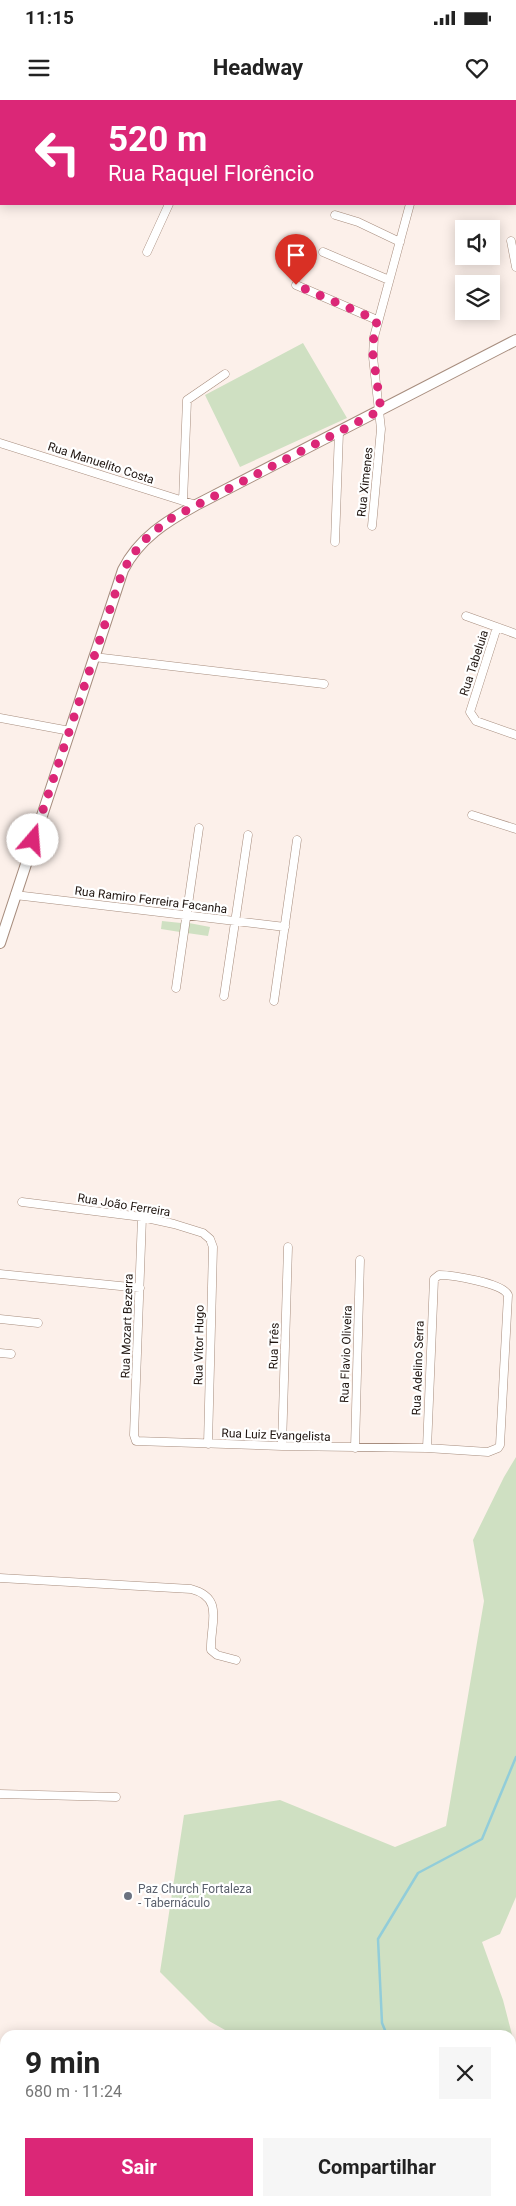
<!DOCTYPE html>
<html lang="pt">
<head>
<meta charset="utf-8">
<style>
	:root { --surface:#fff; --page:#f6f6f6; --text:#222; --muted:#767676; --accent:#db2777 }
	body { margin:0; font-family:Roboto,sans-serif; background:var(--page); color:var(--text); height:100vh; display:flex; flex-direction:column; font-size:19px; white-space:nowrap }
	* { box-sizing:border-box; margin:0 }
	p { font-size:16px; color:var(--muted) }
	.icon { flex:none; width:28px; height:28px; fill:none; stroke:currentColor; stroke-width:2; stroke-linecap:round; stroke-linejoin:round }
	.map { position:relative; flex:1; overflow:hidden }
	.sheet { position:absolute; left:0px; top:1930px; width:516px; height:176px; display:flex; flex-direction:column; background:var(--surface); border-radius:15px 15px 0 0; box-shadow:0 2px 12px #0003 }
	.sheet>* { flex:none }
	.top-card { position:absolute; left:0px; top:0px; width:516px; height:105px; box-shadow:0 2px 12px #0003; background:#db2777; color:#fff; overflow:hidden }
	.fabs { position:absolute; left:455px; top:120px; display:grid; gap:10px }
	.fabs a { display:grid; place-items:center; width:45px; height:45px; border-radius:0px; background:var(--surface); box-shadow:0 2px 12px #0003; font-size:25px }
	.pin { position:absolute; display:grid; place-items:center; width:42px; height:42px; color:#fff; margin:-51px -21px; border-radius:50% 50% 50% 0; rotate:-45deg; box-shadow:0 0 5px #0007 }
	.pin .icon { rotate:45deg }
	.me { position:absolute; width:55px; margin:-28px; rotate:18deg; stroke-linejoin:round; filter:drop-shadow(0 0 4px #0008) }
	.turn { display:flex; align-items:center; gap:18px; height:105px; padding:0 25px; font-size:22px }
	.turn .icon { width:65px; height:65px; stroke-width:2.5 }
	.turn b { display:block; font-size:35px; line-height:42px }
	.round { display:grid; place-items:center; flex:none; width:52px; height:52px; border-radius:0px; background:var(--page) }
	.overview { display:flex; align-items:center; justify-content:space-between; height:85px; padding:0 25px }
	h1 { font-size:30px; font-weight:700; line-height:38px }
	.button { display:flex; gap:10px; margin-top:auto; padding:10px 25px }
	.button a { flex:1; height:58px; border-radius:0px; background:var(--accent); color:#fff; font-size:20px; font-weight:700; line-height:58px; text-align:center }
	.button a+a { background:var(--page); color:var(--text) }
	.status { display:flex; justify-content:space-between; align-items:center; height:35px; padding:0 25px; background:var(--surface); direction:ltr }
	.status svg { height:14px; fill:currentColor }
	header { display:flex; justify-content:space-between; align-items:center; height:65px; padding:0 25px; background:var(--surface); font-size:22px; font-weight:700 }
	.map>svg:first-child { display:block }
	.green { fill:#cfe0c2 }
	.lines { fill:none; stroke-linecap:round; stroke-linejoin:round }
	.stream { stroke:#92cdd9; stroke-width:2.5 }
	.street-casing { stroke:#a78d7e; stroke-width:9 }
	.secondary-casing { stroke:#a78d7e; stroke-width:12 }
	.street { stroke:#fff; stroke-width:8 }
	.secondary { stroke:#fff; stroke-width:10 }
	.route { stroke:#db2777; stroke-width:9; stroke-dasharray:0 16.2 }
	.worship-dot { fill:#6b7280; stroke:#fff; stroke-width:2 }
	.labels { text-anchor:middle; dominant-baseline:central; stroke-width:4.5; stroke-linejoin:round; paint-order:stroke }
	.street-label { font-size:12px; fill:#1f1510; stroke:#fff }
	.worship-label { font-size:12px; fill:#5b616d; stroke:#fff; text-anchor:start }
</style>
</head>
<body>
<div class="status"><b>11:15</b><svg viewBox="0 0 49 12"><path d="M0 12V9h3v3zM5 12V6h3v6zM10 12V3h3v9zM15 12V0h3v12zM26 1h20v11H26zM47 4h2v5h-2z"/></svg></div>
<header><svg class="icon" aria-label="menu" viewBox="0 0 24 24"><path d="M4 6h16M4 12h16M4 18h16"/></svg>Headway<svg class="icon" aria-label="heart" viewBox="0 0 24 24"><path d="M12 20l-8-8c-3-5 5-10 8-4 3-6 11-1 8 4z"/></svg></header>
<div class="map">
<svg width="516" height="2106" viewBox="0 0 516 2106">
	<rect width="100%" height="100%" fill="#fcf0ea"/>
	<path class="green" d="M303,243l44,75 -107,49 -35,-72z
		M162,821l19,2 -1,9 -19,-3z
		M189,823l21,4 -2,9 -21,-3z
		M516,1357v440l-16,37 -18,8 21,58 13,50v119l-1,6 -4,4v-144h-144l-1,-5h-52l-4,5h-76l-25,-14 -49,-49 24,-157 96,-15 115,47 51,-21 38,-225 -11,-61 31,-63z"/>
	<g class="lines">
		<path class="stream" d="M387,1935l-5,-12 -4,-84 40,-66 64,-34 34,-82
			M454,2101l2,5"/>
		<defs>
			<path id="street" d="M301,0l3,1
				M214,1l1,-1
				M424,1v-1
				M433,1v-1
				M515,14h1
				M515,36h1
				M515,86h1
				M335,115l23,7 42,20
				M511,141l5,26
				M147,152l22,-48
				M323,152l66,28
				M296,185l81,35
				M0,343l196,62
				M183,401l4,-101 38,-26
				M372,426l9,-97 -8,-72 1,-20 36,-133
				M335,442l4,-110
				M466,516l50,18
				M497,527l-27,85 6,9 40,14
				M94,557l230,27
				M0,618l70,13
				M472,715l44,14
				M15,795l270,32
				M176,888l23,-160
				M224,896l24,-161
				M274,901l23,-161
				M22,1102l120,15 32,7 29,9 7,6 3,8 -5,197
				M142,1117l-8,218 2,6 146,5 145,2 7,-169 5,-4c13,0 64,8 69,20l-8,150 -2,3 -10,4 -61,-4
				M0,1174l140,14
				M0,1219l38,4
				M0,1253l11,1
				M282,1346l6,-199
				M355,1348l5,-188
				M0,1478l191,11c34,9 19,34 20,61l6,5 19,5
				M0,1694l116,3
				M186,2101l1,5
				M349,2101l1,5"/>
			<path id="secondary" d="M0,843l123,-373c16,-32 44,-49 73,-65l320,-165"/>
		</defs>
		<use href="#street" class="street-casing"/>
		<use href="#secondary" class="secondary-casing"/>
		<use href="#street" class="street"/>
		<use href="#secondary" class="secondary"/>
	</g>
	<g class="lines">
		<path class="route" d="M33,740l90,-270 18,-27 27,-23 213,-110 -9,-62 5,-28 -81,-35"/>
	</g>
	<circle class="worship-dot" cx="128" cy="1796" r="5"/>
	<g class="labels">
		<g class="street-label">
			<text transform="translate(101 363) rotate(18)">Rua Manuelito Costa</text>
			<text transform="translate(365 382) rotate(-84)">Rua Ximenes</text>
			<text transform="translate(474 563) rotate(-72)">Rua Tabeluia</text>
			<text transform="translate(151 800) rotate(7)">Rua Ramiro Ferreira Facanha</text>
			<text transform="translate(124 1105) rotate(9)">Rua João Ferreira</text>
			<text transform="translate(127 1226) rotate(-88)">Rua Mozart Bezerra</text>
			<text transform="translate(199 1245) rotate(-89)">Rua Vitor Hugo</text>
			<text transform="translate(274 1246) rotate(-88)">Rua Três</text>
			<text transform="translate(346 1254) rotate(-88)">Rua Flavio Oliveira</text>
			<text transform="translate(418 1268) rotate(-88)">Rua Adelino Serra</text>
			<text transform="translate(276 1335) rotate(2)">Rua Luiz Evangelista</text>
		</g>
		<g class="worship-label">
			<text x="138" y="1789">Paz Church Fortaleza<tspan x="138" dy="14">- Tabernáculo</tspan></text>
		</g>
	</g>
</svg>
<div class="fabs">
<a><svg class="icon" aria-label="sound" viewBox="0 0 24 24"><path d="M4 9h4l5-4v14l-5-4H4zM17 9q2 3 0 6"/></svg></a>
<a><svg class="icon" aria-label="layers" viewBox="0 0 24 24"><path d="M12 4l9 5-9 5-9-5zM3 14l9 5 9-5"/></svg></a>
</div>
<div class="pin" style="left:296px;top:185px;background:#d93025"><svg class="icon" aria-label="arrive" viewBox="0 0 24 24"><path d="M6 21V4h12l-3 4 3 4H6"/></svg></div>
<svg class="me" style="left:33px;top:740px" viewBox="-20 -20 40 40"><circle r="19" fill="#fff"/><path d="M0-13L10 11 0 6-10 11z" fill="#db2777"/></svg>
<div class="top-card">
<div class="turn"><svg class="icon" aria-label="left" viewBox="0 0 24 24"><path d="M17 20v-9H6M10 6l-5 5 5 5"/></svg><div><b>520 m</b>Rua Raquel Florêncio</div></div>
</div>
<section class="sheet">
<div class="overview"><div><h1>9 min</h1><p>680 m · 11:24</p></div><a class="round"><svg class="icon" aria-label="close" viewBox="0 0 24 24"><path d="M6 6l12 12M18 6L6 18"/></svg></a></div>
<div class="button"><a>Sair</a><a>Compartilhar</a></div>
</section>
</div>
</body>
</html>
